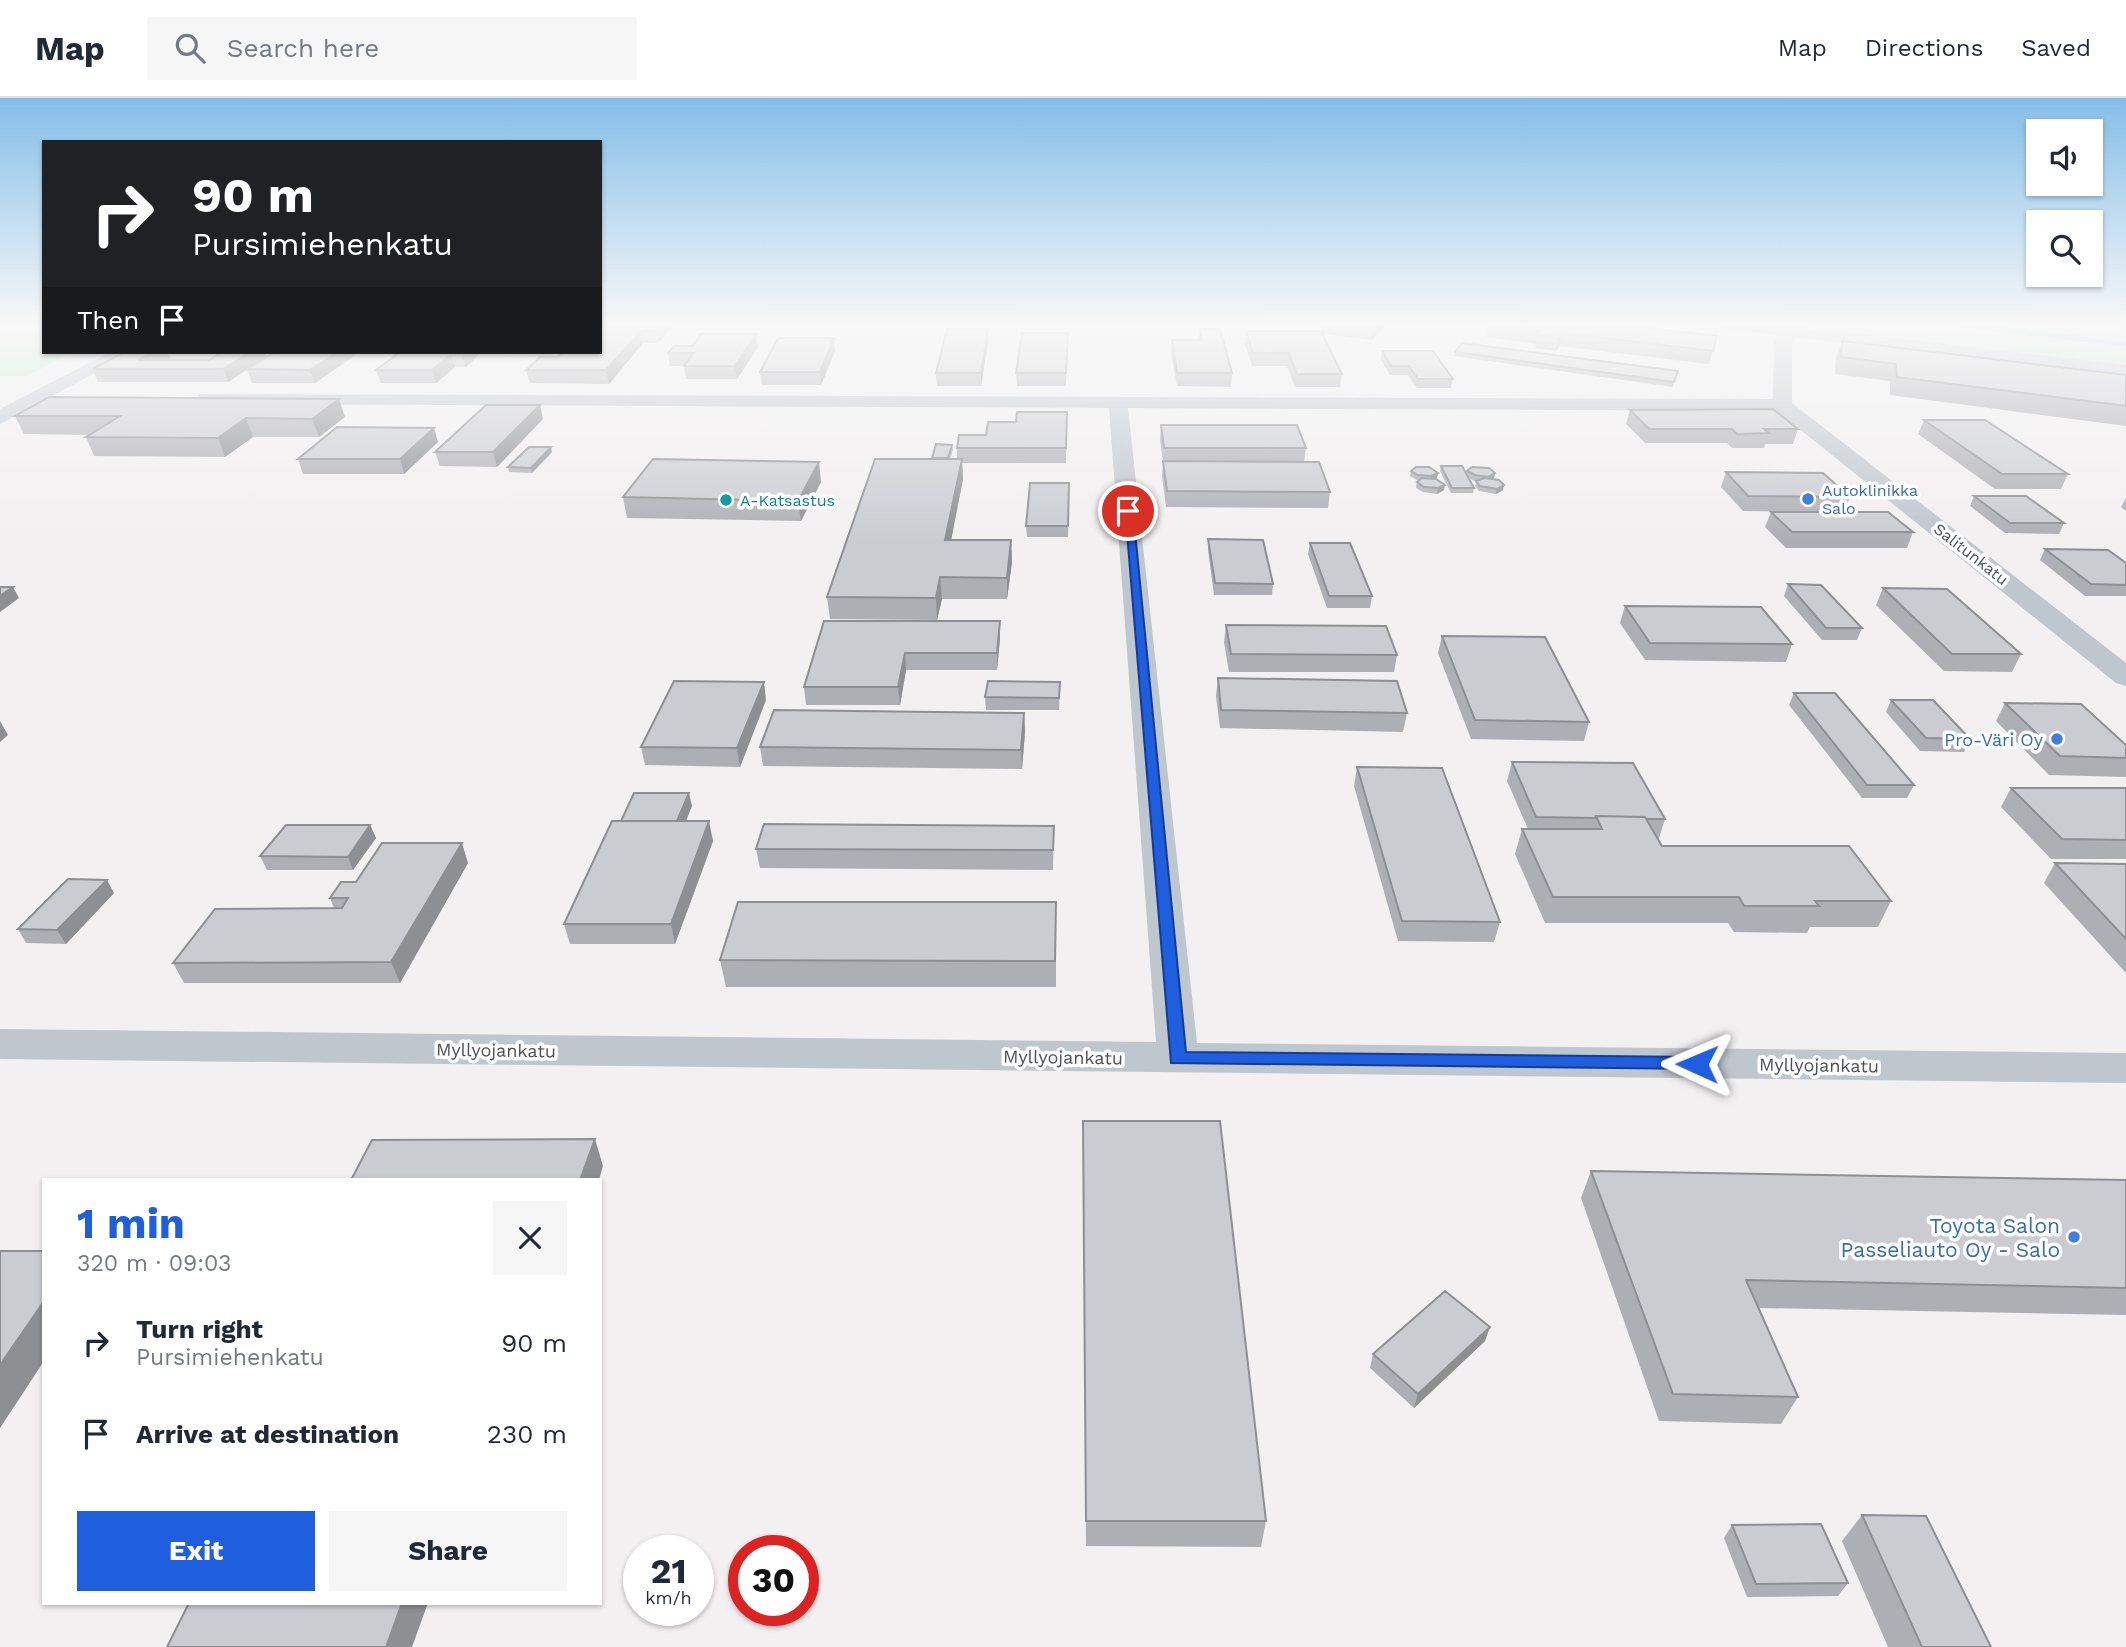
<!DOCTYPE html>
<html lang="en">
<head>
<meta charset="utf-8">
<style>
	:root { --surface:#fff; --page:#f6f6f7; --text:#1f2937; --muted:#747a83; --line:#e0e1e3; --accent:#1e5edf }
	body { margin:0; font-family:"Work Sans",sans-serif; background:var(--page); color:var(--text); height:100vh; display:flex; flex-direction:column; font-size:26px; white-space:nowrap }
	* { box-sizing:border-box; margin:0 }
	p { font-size:23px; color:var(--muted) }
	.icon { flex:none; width:38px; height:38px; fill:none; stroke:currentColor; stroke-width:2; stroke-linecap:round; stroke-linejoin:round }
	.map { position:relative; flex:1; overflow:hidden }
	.panel { position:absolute; left:42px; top:1080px; width:560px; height:427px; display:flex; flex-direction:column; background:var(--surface); border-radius:0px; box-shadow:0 2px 5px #0004 }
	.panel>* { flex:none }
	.guide { position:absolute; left:42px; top:42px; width:560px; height:214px; border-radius:0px; box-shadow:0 2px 5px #0004; background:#202124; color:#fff; overflow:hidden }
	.tools { position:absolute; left:2026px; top:21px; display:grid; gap:14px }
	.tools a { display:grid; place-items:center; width:77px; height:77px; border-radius:0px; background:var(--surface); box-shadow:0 2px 5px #0004; font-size:35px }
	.speed { position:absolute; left:623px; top:1437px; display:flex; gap:14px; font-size:35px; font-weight:700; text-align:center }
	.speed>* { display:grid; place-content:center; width:91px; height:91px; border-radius:50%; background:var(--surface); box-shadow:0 2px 5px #0004; line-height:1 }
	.speed small { font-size:18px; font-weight:400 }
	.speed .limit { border:10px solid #d22; background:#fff; color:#111 }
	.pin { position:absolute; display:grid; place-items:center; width:60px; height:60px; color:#fff; margin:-30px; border:4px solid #fff; border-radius:50%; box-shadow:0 2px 7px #0007 }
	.me { position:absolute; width:77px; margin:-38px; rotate:271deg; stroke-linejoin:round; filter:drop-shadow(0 0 5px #0008) }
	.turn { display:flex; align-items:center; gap:24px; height:147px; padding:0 35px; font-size:32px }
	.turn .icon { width:91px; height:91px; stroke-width:2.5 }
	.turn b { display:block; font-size:49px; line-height:60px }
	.then { display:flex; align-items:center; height:66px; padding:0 35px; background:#0003; gap:14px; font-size:26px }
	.round { display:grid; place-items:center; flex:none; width:74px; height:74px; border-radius:0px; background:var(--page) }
	.summary { display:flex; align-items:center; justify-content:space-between; height:119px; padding:0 35px }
	h1 { font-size:42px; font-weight:700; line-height:52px; color:var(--accent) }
	.button { display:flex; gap:14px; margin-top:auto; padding:14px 35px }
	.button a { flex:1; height:80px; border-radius:0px; background:var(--accent); color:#fff; font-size:28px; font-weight:700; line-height:80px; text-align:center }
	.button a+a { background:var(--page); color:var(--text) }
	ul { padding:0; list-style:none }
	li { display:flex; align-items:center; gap:21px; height:91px; padding:0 35px }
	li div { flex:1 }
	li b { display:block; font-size:26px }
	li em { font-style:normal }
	header { display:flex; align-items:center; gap:42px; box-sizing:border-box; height:98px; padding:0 35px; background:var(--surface); border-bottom:2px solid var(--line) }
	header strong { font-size:33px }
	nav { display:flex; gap:38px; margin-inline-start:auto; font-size:24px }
	.search { width:490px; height:63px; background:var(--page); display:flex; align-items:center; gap:18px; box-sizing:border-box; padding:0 24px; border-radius:0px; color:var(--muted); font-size:26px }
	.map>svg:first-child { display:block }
	.green { fill:#c0eed7 }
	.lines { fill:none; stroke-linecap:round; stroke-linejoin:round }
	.stream { stroke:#8ecdea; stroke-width:5 }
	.street { fill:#bec6ce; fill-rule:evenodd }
	.secondary { fill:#c1c9d6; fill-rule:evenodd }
	.wall { fill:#aeafb5 }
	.shaded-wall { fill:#8d8f93 }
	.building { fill:#caccd2; stroke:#8d8f93; stroke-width:2 }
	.route { fill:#1e5edf; stroke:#143d91; stroke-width:2 }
	.shop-dot { fill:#3f7fe0; stroke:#fff; stroke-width:2.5 }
	.culture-dot { fill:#0f9aa8; stroke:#fff; stroke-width:2.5 }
	.labels { text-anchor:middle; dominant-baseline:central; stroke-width:7; stroke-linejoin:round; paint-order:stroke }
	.far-shop-label { font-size:16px; fill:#366cbe; stroke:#fff; text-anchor:start }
	.far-culture-label { font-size:16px; fill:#0d838f; stroke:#fff; text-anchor:start }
	.far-street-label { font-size:16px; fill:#48515d; stroke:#fff }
	.shop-label { font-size:18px; fill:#366cbe; stroke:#fff; text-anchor:end }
	.street-label { font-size:18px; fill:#48515d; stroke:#fff }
	.near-shop-label { font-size:21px; fill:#366cbe; stroke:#fff; text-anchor:end }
</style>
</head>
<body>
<header>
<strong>Map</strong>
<div class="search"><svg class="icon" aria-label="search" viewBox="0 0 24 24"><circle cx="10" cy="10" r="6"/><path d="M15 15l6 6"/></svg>Search here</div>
<nav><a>Map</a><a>Directions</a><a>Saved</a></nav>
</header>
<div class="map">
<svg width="2126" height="1549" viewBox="0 0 2126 1549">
	<rect width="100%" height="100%" fill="#f2f0f0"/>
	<path class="green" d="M0,226h44v28h30l-47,24h-27z
		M1760,226h272l94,10v33z"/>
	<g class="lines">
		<path class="stream" d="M1955,226l171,20"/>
		<path class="street" d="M1787,228l8,5 -3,13v59l334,260v23l-10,-3 -339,-272 -649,-3 69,635 929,10v30l-2126,-24v-30l1156,13 -47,-634 -903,-4 -7,-2 -2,-4 2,-4 1574,5 1,-55 7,-17z"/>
		<path class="secondary" d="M1717,226h57l352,41v12l-400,-48z
			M110,254h24l-134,72v-15z"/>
	</g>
	<path class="wall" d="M600,226l70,5 -12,14h-15l-34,41 -79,-1 -4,-13 32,-13z
		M1322,226h65l-15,16 -49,-6 19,40 -2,13h-45l-8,-21h-35l-7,-22 1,-13h75z
		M1488,227l229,11 -8,28 -150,-18 -3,5 -21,-3 1,-4 -50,-7z
		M1199,231l33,44 -1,14 -54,-1 -6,-33 1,-13h27z
		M1068,235l-2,53h-49l-1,-13z
		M988,243l-7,45h-44l-1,-13z
		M1842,243l284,34v51l-236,-31v-14l-55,-7 1,-17z
		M758,249l-21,32h-51l-2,-13h-14l-2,-13z
		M835,253l-14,34h-59l-2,-13z
		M1382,253l71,28 -2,9h-34l-9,-13h-18l-9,-15z
		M223,254h41l2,5 94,-5 -45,31h-63l-5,-13 -19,12h-130l-5,-13 78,-12 -5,3h43z
		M400,254h77l1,4 -12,11h-11l-19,16h-55l-5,-13z
		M1455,254l223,19 -5,16 -219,-31z
		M1630,312l168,19 -5,15h-28l-1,4h-32l-5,-5h-82l-19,-19z
		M1067,314l-1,51h-104l1,16 -12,61h60l1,22 -5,37h-65l-5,21 -107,-1 -3,-22 105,-138 20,-14 1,5 -3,9h7v-11l29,-13 30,-13z
		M15,318l330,1 -26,20h-66l-28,20 -131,-1 -8,-19 4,-2 -66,-1z
		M543,321l-46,48 -57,-1 -5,-14z
		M1924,322l144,54 -7,15h-66l-77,-55z
		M1161,327l145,23 -2,14 26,30 -2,16 -162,-1 -4,-31 1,-15 -3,-21z
		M438,344l-34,32h-101l-5,-15z
		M552,354l-20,21 -23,-1 -1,-5z
		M1441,368l25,8 1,-3 28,2 -1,5 -2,1 11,11 -7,4 -17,-3 -4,-5 2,-5h-3l-6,-4 6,11 -1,5h-22l-11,-22z
		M1411,373l26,7 -1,1 8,11 -7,4 -14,-2 -7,-4 1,-6 2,-2h-2l-7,-4z
		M1726,374l124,25 -6,15 69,20 -6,16h-121l-21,-21 6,-15h52l-80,-1 -22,-24z
		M821,384l-20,39 -174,-3 -4,-21z
		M1069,385l-1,54h-41l-1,-11z
		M1974,398l90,27 -5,11 -54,-1 -35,-27z
		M2126,400v13l-5,-4z
		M1208,441l65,45 -1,11h-58l-6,-45z
		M1310,445l62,53 -2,12h-43l-19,-54z
		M2045,451l81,14v33h-41l-45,-36z
		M1788,486l74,44 -5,12h-35l-38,-44z
		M1883,490l138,66 -9,18 -68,-1 -68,-66z
		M1625,508l167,38 -6,18 -141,-2 -25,-37z
		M1000,523v17l-3,32h-91l-6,35h-94l-2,-18z
		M1226,527l171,30 -3,17h-165l-5,-30z
		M1442,538l147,86 -5,19 -113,-2 -33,-86z
		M1218,580l189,35 -4,19 -183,-4 -4,-32z
		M1060,584l-1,28h-73l-1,-13z
		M1794,595l120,92 -7,13h-45l-73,-93z
		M766,602l-26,67 -95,-2 -4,-18z
		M1891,602l79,39 -6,13 -44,-1 -34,-39z
		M2005,605l121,42v32l-77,-2 -53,-54z
		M1024,615l1,19 -3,37 -259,-3 -3,-19z
		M1512,664l153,57 -6,19h-2l5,8 229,55 -13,26h-68l-3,6 -73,-1 -6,-9h-183l-30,-69 7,-25h6l-21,-48z
		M1357,669l143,155 -6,20 -96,-1 -44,-155z
		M2011,690h115v71h-75l-50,-52z
		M692,708l-6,15 27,20 -38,103h-105l-6,-20 57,-103z
		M370,727l6,13 -23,32h-86l-7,-14z
		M1054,728l-1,44 -293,-2 -4,-19z
		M468,765l-68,120h-216l-11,-20 161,-55 -4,-10 26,-16z
		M2055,765l71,1v109l-82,-90z
		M114,795l-48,51 -40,-1 -8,-14z
		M1056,804v85h-330l-6,-27z
		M1083,1023l183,400 -5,26 -175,-1z
		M1591,1073l535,9v135l-367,-7 39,89 -17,27 -122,-3 -78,-223z
		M1485,1243l-71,67 -44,-40 3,-14z
		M1862,1417l129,132h-103l-46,-106z
		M1732,1427l116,58 -10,13 -91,1 -23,-59z"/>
	<path class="shaded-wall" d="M661,226h8l1,5 -12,14 -2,-12z
		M1377,226h10l-15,16 1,-12z
		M988,231v12l-7,45v-13z
		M641,233l2,12 -34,41 -3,-14z
		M1562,235l-3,13 -3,5 3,-13z
		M756,236l2,13 -21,32 -2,-13z
		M834,240l1,13 -14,34 -1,-13z
		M153,254h16l2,5 -20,12 -13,-9z
		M250,254h14l2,5 -38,25 -5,-13z
		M337,254h23l-45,31 -5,-13z
		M465,254h12l1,4 -12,11 -4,-13z
		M451,256l4,13 -19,16 -4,-13z
		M339,301l6,18 -26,20 -7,-18z
		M540,307l3,14 -46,48 -4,-15z
		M246,320l7,19 -28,20 -7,-19z
		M434,330l4,14 -34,32 -4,-15z
		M551,349l1,5 -20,21 -1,-5z
		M962,361l1,20 -16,82 -2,-21z
		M819,364l2,20 -20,39 -3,-20z
		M1438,375l-1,5 -7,3 1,-5z
		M1495,375l-1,5 -7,4 1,-5z
		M1445,387l-1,5 -7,4 1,-6z
		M1504,387l-1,5 -7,4 1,-5z
		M1011,442l1,22 -5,37v-21z
		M940,479l2,22 -5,21 -1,-22z
		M13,489l6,11 -19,14v-16z
		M1000,523v17l-3,32v-17z
		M905,555l1,17 -6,35 -2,-18z
		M764,584l2,18 -26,67 -3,-19z
		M1024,615l1,19 -3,37 -1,-19z
		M0,623l8,14 -8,7z
		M689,695l3,13 -13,31 -2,-13z
		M709,723l4,20 -38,103 -4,-20z
		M370,727l6,13 -23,32 -5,-13z
		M462,745l6,20 -68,120 -9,-21z
		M107,782l7,13 -48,51 -9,-14z
		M595,1041l8,27 -4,14h-19z
		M44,1203v60l-44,67v-63z
		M1490,1229l-5,14 -71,67 4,-14z
		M402,1505h26l-16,44h-26z"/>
	<path class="building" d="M600,226h61l-5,7h-15l-35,39h-80l14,-13h18l5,-5h37z
		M1347,226h30l-4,4z
		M1489,226h127l101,12 -4,15 -151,-18 -3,5 -22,-3 3,-4 -52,-6z
		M947,231h41l-7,44h-45z
		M1199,231h21l12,44h-55l-5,-33h30z
		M1246,233h75l21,43h-45l-8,-21h-36z
		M1022,235h46l-2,40h-50z
		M701,236h55l-21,32h-51l9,-13h-25l6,-7h18z
		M778,240h56l-14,34h-60z
		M1842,243l284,34v31l-229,-29 -1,-13 -55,-7z
		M1462,245l216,28 -4,11 -219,-30z
		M1382,253h51l20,28h-35l-9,-13h-18z
		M124,254h29l-15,8h71l14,-8h27l-27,17h-130z
		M275,254h62l-27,18 -63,-1z
		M400,254h65l-3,2h-11l-19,16h-56z
		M49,299l290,2 -27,20 -66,-1 -28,20 -132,-1 34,-21h-105z
		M486,307h54l-47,47h-58z
		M1773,311l25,20h-34l5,4 -32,1 -5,-5h-83l-19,-19z
		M1017,314h50l-1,36h-109l2,-13h27l2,-13h28z
		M1924,322h61l83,54h-66z
		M1161,327h136l9,23h-142z
		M337,329l97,1 -34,31h-102z
		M936,346l16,1 -4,13h-16z
		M529,349h22l-20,21 -23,-1z
		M653,361l166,3 -21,39 -175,-4z
		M875,361h87l-17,81h66l-4,38 -67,-1 -4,21 -109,-1z
		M1163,363l156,1 11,30 -163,-1z
		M1441,368h21l12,22h-22z
		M1416,369h13l9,6 -7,3 -13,-1 -7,-4z
		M1472,369l17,1 6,5 -7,4 -13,-2 -8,-4z
		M1726,374l97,1 27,24 -102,-1z
		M1422,380l14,1 9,6 -7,3 -14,-1 -7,-5z
		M1485,380l14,2 5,5 -7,4 -17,-3 -4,-5z
		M1030,385h39l-1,43h-42z
		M1974,398h52l38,27h-54z
		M1771,414h117l25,20h-121z
		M1208,441l55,1 10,44 -58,-1z
		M1310,445h40l22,53h-43z
		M2045,451l63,1 18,13v22l-35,-1z
		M1788,486l33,1 41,43h-36z
		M0,489h13l-13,9z
		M1883,490l64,1 74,65h-69z
		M1625,508l136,1 31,37 -142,-1z
		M824,523h176l-3,32h-92l-7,34h-94z
		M1226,527l160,1 11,29 -166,-1z
		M1442,538l103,1 44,85 -114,-2z
		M1218,580l179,3 10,32 -186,-3z
		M674,583l90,1 -27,66 -96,-1z
		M988,583l72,1 -1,16 -74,-1z
		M1794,595h41l79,92h-47z
		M1891,602h42l37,39 -44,-1z
		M2005,605l76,1 45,41v13l-66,-2z
		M774,612l250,3 -3,37 -261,-3z
		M1512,664l121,1 32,56h-19l-1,-2 -49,-1 -1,2 -59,-1z
		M1357,669l85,1 58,154 -98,-1z
		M2011,690h115v52l-64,-1z
		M634,695h55l-12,28h-56z
		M1596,718l49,1 17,29h187l42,55h-76l4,5h-75l-5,-9h-186l-31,-68h80z
		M612,723h97l-38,103h-107z
		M764,726l290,2 -1,24 -297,-1z
		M286,727h84l-22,32 -88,-1z
		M382,745h80l-71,119 -218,1 42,-54 127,-1 6,-10h-18l11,-16h15z
		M2055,765l71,1v75z
		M68,781l39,1 -50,50 -39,-1z
		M738,804h318l-1,59 -335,-1z
		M1083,1023h137l46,400h-180z
		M595,1041l-15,41h-229l21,-40z
		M1591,1073l535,9v108l-380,-8 52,117 -125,-3z
		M0,1153h44v50l-44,64z
		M1445,1193l45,36 -72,67 -45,-40z
		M1862,1417l64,1 65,131h-69z
		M1821,1426l27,59 -92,1 -24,-59z
		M189,1505h213l-16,44h-219z"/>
	<linearGradient id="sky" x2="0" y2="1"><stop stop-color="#84bee9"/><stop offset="0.51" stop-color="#f9f8f8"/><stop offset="1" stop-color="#f9f8f8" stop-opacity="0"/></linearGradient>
	<rect width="2126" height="443" fill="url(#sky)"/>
	<path class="route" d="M1125,411l8,2 53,541 511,5 9,7 -3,5 -532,-6z"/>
	<g class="shop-dot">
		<circle cx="1808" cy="401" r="7"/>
		<circle cx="2057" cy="641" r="7"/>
		<circle cx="2074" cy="1139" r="7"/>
	</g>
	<circle class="culture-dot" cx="726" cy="402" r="7"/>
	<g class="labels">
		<g class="far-shop-label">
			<text x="1822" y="392">Autoklinikka<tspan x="1822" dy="18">Salo</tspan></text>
		</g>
		<g class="far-culture-label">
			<text x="740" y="402">A-Katsastus</text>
		</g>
		<g class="far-street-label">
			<text transform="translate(1971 456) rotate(38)">Salitunkatu</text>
		</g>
		<g class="shop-label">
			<text x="2043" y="641">Pro-Väri Oy</text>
		</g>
		<g class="street-label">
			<text transform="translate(496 952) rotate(1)">Myllyojankatu</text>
			<text transform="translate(1063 959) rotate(1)">Myllyojankatu</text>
			<text transform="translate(1819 967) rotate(1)">Myllyojankatu</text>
		</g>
		<g class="near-shop-label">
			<text x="2060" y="1127">Toyota Salon<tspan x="2060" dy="24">Passeliauto Oy - Salo</tspan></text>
		</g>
	</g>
</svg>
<div class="tools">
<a><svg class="icon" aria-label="sound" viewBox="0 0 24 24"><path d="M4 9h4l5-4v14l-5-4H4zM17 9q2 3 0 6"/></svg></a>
<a><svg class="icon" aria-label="search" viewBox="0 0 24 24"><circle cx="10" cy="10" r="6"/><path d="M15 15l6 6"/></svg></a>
</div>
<div class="speed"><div>21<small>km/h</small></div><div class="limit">30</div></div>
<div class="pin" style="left:1128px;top:413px;background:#d93025"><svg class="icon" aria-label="arrive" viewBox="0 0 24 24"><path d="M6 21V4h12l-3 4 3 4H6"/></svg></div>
<svg class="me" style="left:1697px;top:966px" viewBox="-20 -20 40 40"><path d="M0-17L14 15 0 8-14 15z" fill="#1e5edf" stroke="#fff" stroke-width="4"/></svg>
<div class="guide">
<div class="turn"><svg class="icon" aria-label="right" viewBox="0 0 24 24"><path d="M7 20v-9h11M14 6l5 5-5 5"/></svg><div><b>90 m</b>Pursimiehenkatu</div></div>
<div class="then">Then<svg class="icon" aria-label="arrive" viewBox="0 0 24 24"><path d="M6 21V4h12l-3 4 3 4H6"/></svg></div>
</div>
<section class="panel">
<div class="summary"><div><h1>1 min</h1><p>320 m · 09:03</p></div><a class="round"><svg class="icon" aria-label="close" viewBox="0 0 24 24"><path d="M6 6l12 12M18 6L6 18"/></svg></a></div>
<ul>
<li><svg class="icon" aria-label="right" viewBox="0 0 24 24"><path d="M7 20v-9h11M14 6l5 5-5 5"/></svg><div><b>Turn right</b><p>Pursimiehenkatu</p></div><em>90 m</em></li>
<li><svg class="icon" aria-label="arrive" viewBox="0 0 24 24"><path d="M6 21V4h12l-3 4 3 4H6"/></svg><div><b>Arrive at destination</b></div><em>230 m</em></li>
</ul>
<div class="button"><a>Exit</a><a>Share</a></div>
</section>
</div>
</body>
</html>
